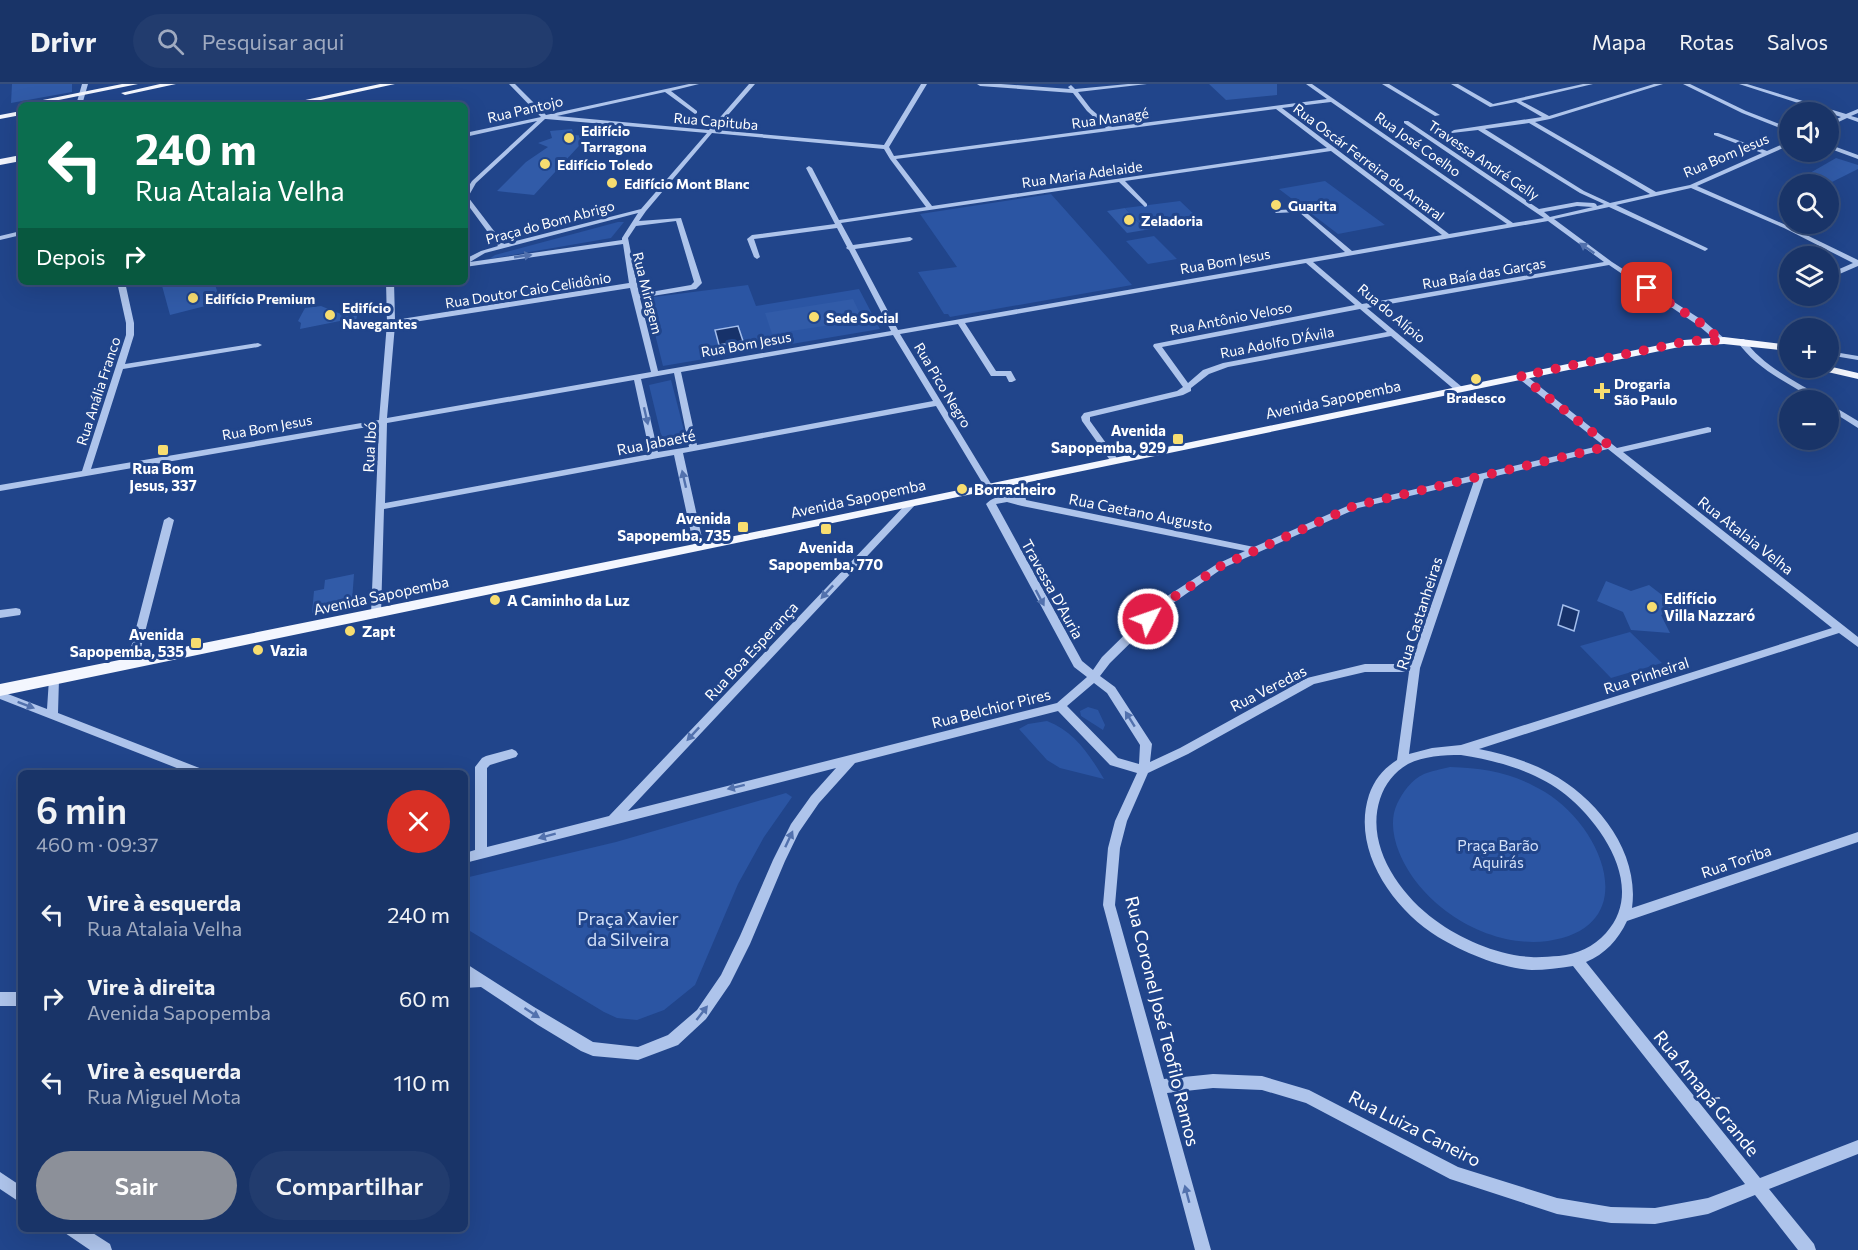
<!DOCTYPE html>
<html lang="pt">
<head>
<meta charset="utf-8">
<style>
	:root { --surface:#193468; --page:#223c6e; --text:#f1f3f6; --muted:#9faac0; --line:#374f7c; --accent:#8c9099 }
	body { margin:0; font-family:Commissioner,sans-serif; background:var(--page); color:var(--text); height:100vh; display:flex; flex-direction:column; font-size:22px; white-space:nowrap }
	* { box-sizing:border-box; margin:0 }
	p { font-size:20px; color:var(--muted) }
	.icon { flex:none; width:33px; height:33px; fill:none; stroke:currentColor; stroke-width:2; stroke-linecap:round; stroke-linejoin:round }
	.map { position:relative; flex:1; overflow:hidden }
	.drawer { position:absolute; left:18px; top:686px; width:450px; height:462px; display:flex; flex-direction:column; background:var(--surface); border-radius:9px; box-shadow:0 6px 24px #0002,0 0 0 2px var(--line) }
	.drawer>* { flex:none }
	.banner { position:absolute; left:18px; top:18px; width:450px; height:183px; border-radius:9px; box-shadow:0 6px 24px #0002,0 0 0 2px var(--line); background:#0b6e4f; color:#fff; overflow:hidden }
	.fabs { position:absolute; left:1779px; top:18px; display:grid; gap:12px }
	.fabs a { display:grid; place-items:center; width:60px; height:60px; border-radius:50%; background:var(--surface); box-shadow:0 6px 24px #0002,0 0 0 2px var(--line); font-size:30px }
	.pin { position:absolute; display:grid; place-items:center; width:51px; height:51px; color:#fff; margin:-26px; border-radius:12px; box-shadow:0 3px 9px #0006 }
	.me { position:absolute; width:66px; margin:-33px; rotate:49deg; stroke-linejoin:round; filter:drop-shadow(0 0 4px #0008) }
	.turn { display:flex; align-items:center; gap:21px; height:126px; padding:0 18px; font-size:27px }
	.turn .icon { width:78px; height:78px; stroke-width:2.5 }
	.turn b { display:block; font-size:42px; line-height:51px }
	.then { display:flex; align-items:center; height:57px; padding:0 18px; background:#0003; gap:12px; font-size:22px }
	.round { display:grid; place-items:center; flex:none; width:63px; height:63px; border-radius:32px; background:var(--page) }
	.headline { display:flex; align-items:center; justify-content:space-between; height:102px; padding:0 18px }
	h1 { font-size:36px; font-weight:600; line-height:45px }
	.cta { display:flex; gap:12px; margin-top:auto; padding:12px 18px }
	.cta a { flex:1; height:69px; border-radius:36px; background:var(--accent); color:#fff; font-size:24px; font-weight:600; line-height:69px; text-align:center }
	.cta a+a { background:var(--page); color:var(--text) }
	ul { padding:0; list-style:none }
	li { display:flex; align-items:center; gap:18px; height:84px; padding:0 18px }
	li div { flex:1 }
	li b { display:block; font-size:22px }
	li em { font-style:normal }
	header { display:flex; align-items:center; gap:36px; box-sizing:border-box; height:84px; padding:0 30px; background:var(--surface); border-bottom:2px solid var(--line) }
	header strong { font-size:28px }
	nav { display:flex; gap:33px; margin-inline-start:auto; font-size:21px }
	.search { width:420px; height:54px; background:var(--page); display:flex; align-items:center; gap:15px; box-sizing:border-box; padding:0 21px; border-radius:33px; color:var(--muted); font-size:22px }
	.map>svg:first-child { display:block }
	.green { fill:#2b55a3 }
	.water { fill:#17326a; stroke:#a2bdec; stroke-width:1.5 }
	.building { fill:#315ba8 }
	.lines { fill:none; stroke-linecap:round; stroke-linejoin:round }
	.minor { fill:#aec4eb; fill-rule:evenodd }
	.major { fill:#f3f6fe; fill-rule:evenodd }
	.oneway { fill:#5271ad }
	.route { stroke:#e11d48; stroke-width:10; stroke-dasharray:0 18 }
	.poi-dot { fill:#f7dd70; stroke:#21458b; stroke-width:2 }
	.labels { text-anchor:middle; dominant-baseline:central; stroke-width:6; stroke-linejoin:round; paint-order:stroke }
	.far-street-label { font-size:14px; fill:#fff; stroke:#21458b }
	.far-poi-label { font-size:14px; font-weight:bold; fill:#fff; stroke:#21458b; text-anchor:start }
	.street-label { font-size:15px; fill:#fff; stroke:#21458b }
	.poi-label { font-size:15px; font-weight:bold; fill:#fff; stroke:#21458b; text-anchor:start }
	.park-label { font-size:15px; fill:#d3e0f8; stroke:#21458b }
	.near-park-label { font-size:18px; fill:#d3e0f8; stroke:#21458b }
	.near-street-label { font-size:18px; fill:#fff; stroke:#21458b }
</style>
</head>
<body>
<header>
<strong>Drivr</strong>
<div class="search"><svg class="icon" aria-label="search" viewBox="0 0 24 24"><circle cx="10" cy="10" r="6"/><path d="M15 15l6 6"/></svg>Pesquisar aqui</div>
<nav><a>Mapa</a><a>Rotas</a><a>Salvos</a></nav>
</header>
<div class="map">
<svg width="1858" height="1166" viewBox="0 0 1858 1166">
	<rect width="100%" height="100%" fill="#21458b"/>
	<path class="green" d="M1325,97l60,44 -47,9 -59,-45z
		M1051,110l81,91 -182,32 -2,-3h-4l-26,-42 39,-5 -37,-53z
		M1180,117l21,20 -56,9 -20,-22z
		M618,138h6l-13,16 -122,21 6,-4z
		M1154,152l23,23 -29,5 -22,-23z
		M748,201l8,21 103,-17 21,40 -217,37 -17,-68z
		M671,296l15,58 -4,5 -14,3 -5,-3 -14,-58z
		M1630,548l32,31 -51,15 -31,-32z
		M1088,623l10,3 7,15 -2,5 -22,-14 -1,-5z
		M1047,637c28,11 42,33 57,58l-44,-11 -13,-8 -28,-31 9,-5z
		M1450,683c36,1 63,6 95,25 58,35 99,135 3,149 -59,8 -127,-34 -149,-89 -6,-15 -9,-33 -2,-48 6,-12 14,-24 27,-30 7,-3 18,-5 26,-7z
		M786,709l6,4 -28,40 -26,47 -43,101 -31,25 -27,10 -20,-2 -13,-6 -139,-84v-50l151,-36z"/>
	<path class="water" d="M738,242l5,15 -24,4 -4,-15z
		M1563,521l16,6 -5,20 -16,-6z"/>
	<path class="building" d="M12,0h60v8l-61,11z
		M1209,0h68v11l-51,5z
		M572,45l2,6 14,1 -54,59 -37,-4 29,-29 22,-15 -10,-4 14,-5 -2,-7z
		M1836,74l22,7v4l-30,15h-37z
		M1125,124l20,22 -18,3 -20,-22z
		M161,198h53l7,20 -51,13z
		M853,215l10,21 -91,14 -7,-21z
		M360,217l-4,20 -16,3v-3l-40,8 1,-6 -3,-2 7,-13 16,-2 20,8 2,-11z
		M354,490l-2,27 -7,5 -33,7 2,-22 10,-2 1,-9z
		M1606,497l25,10 18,-6 30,23 -18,7 9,18 -39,-3 -8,-18 -26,-11z"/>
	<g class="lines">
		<path class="minor" d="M82,0h6l-6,21h-6z
			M509,0h6l31,31 143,-31h10l-28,7 26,20v2l-2,1 -30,-22 -108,24 152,14 40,-46h6l-40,46 169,15 37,-61h6l-38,63 5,9 212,-28 -19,-17 -14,-18 -93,-7 -3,-2h24l69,5 -2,-2 3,-2 4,4 53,-5h19l-69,8 13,17 21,18 215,-28 -21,-15h6l201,139 31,-5 -140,-95v-2h4l131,88 38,-7 17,1 2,1 1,2 7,-2 -24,-11 -102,-63 -26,3 -1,-1 3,-2 88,-13 -26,-15 -26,5 -39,-23h7l35,20 90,-20h10l-72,17 28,15 105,-32h9l-113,35 -15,3 121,70 34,-7 72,-32 -48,-18v-2h4l49,18 23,-10v4l-93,41 91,40 70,34v6l-30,13v-5l25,-11 -69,-35 -93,-40 -75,17 91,43 1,1 -3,2 -96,-44 -55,12 58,43 93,60 20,17v4h-6l-20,-17 -90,-61 -242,43 95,79v4h-6l-65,-55 -163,31 -19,7 -18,14v3l-8,4 -93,22v4l29,40 -4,3 -3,-1 -30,-42 -1,-4 3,-4 93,-22 6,-4 -30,-41 1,-2 201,-39 -49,-42 -341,60 31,48h15l5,9 -4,2h-3l-3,-6h-15l-33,-52 -58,10 93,153 -1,2h-6l-50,-83 -253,47 21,94 -5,3 -5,-3 -20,-92 -290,54 -3,105 -5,4 -5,-4 8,-189 -379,66v-6l82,-14 44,-136v-12l-9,-41h8l9,41v12l-9,29 133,-21 4,2 -4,2 -135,22 -32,100 288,-49 8,-97 -1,-41h8l1,38 234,-37 -6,-39 -158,23v-8l16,-8 17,-5 -33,-45v-9l7,-11 65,-60 -72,16v-4l76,-16zM1331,18l176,122 -58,10 -167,-126zM1276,25l51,39 -395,58 -36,-47zM545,35h1l161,14 -66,76 -137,35 -36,-47 8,-14zM1529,39l121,71 -40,9 -26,-12 -99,-62zM712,49l172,16 6,10 36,48 -87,13 -27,-52 -3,-2 -3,2 29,56 -83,11 -5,4 7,18 3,2 3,-2 -6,-18 83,-11 10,19 -1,1 3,2 42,81 -233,40 -18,-73 56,-9 6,-6 -21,-65 -42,3 7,-10zM1331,67l111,84 -90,16 -50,-42 -24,1 -3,2 1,1 23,-1 46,40 -447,78 -43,-81 55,-8 3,-2 -3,-2 -57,8 -12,-22 278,-41 26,25 2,-1v-2l-22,-23zM1577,122l16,1 -43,10 -6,-5zM638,129l-16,25v2l-152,22 15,-9zM676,137l18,61 -3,3 -52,9 -11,-56 8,-12zM1548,137l56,41 -242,42 -49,-42zM630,204l21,84 -264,46 8,-93zM1360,225l27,23 -164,31 -20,7 -15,13 -26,-36zM893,251l40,66 -236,44 -16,-73zM674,289l15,74 -31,5 -17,-73zM634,296l16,74 -265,49 2,-80z
			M1382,0h7l51,31 -5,1z
			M1683,0h7l56,27 44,17v4l-48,-19z
			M1739,0h8l99,30 12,-5v4l-7,3 7,2v4l-11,-4 -19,9v-4l13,-6z
			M1828,60l30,11v4l-30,-11z
			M21,147v4l-21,5v-4z
			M1787,210h3v2h5l-5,2 -4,-2z
			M1738,255h6c18,27 53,43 80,59l1,2h-9c-27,-16 -61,-32 -79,-59z
			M1828,267l30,5v4l-30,-5z
			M1518,290h6l93,74 91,-21 3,1v4l-88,20 235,185v10l-19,-14 -360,116c24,5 49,12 71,24 47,25 90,79 82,135l226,-76v10l-231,79c-9,19 -22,33 -41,41l174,216 98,-38v14l-89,35 45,55 2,6h-18l-43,-55 -47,19 -53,10 -44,-1 -54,-9 -107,-35 -144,-76 -44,-13 -49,-2 -46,5 44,157h-16l-92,-345 5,-57 7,-27 22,-48 -27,-8 -52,-54 -203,52 -36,40 -20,29 -14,29 -35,83 -20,40 -24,35 -28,26 -40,15 -45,-4 -12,-5 -43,-26 -57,-38 -16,1v-25l69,44 59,35 45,5 30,-12 29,-25 24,-35 19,-39 33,-76 18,-36 20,-28 25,-28 -371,95v-10l10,-3v-83l7,-9 4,-2 26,-7 4,2 2,3 -2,3 -26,8 -3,3v79l122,-31 299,-314h6l2,2 -288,307 429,-108 30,-26 -13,-10 -88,-163c8,-9 20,-8 31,-6l-1,-8 6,-12 3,-1 4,3 -5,10 2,10 228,47 98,-43 251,-59 -85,-67zM1608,365l224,179 -371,117 -29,3 -23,6 11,-86 64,-189zM1474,397l-63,183h-46l-58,14 -127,70 -30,14 2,-18 -2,-3 -35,-54 -15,-11 10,-13 56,-55 57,-40 135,-60zM1007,418l15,4 223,45 -28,13 -59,38 -56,55 -9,13 -11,-9 -86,-157zM1365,588h44l-12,88c-13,8 -23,20 -28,35 -18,55 24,114 69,142 27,16 62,31 94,33 13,0 28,-2 41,-4l172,218 -37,14 -53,10 -44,-1 -54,-9 -99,-31 -149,-77 -47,-14 -49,-2 -49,5 -49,-174 5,-57 7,-27 21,-48 40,-19 126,-70zM1094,599l13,10 33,52 -1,19 -21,-6 -51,-52zM1461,671c37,6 75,16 105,40 37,30 80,94 40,138 -13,14 -28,21 -47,23 -9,0 -19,2 -28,1 -33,-2 -69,-17 -96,-37 -36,-26 -70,-75 -55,-121 5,-15 14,-27 28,-35 16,-8 35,-9 53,-9z
			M1828,319l30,18v7l-30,-19z
			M169,433l5,3 -37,143 -5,4 -5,-4 37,-143z
			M16,524l4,1 1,3 -1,3 -20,3v-8z
			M54,591l4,1 1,3 -1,34 144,56 1,3h-16l-187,-73v-8l47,18 2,-30 1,-3z
			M0,908h21v14h-21z
			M0,1088l21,14v17l-21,-14z
			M62,1144h23l25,16 2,6h-22l-25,-17z"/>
		<path class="major" d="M122,0h16l-104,21h-13v2l-3,-2z
			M160,0h16l-51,11 -4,-2z
			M380,0h15l-97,21h-16z
			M21,27v4l-21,4v-4z
			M21,71v6l-21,4v-6z
			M1724,253l66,8v6l-66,-7 -40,2 -1684,350v-12l824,-166 860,-178z
			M1828,282l30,7v6l-39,-9 -2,-2z"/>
	</g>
	<defs><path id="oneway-solid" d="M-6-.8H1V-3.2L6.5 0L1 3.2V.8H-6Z" transform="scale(1.5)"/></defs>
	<g class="oneway">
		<use href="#oneway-solid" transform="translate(1587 164) rotate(-145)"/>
		<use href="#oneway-solid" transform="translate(523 172) rotate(-8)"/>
		<use href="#oneway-solid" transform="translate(646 332) rotate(77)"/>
		<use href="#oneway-solid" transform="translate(684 395) rotate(-103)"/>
		<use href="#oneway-solid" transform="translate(827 508) rotate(133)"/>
		<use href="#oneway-solid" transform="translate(1040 514) rotate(62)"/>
		<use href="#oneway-solid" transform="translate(26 621) rotate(21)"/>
		<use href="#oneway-solid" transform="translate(1130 635) rotate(-122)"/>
		<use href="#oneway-solid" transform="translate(693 650) rotate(133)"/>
		<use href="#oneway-solid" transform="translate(736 703) rotate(166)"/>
		<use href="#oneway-solid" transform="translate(547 752) rotate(165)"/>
		<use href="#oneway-solid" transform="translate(789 755) rotate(-65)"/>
		<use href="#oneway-solid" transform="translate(532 929) rotate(33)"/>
		<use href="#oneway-solid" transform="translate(702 929) rotate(-52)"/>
		<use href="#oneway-solid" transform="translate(1187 1110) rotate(-105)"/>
	</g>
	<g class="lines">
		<path class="route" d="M1148,535l14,-14 59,-39 133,-60 256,-60 -89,-70 163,-34 20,-2 18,1 -20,-17 -55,-36"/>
	</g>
	<g class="poi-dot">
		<circle cx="569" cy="54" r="6"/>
		<circle cx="545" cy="80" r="6"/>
		<circle cx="612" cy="99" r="6"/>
		<circle cx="1276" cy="121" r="6"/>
		<circle cx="1129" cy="136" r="6"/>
		<circle cx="193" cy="214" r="6"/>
		<circle cx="330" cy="231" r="6"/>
		<circle cx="814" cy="233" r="6"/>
		<circle cx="1476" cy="295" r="6"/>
		<path d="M1599 298h6v6h6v6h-6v6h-6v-6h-6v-6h6z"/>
		<rect x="1172" y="349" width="12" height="12" rx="3"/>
		<rect x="157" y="360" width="12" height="12" rx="3"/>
		<circle cx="962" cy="405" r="6"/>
		<rect x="737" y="437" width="12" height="12" rx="3"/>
		<rect x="820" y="439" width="12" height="12" rx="3"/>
		<circle cx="495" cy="516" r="6"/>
		<circle cx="1652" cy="523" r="6"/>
		<circle cx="350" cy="547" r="6"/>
		<rect x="190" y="553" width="12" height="12" rx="3"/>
		<circle cx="258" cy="566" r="6"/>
	</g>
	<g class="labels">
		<g class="far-street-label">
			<text transform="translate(525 25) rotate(-13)">Rua Pantojo</text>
			<text transform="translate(1110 34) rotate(-8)">Rua Managé</text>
			<text transform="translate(716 37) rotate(5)">Rua Capituba</text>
			<text transform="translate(1418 60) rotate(35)">Rua José Coelho</text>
			<text transform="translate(1726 71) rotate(-23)">Rua Bom Jesus</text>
			<text transform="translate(1484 76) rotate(34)">Travessa André Gelly</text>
			<text transform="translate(1369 78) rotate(37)">Rua Oscár Ferreira do Amaral</text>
			<text transform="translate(1082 90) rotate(-8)">Rua Maria Adelaide</text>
			<text transform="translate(550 138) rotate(-15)">Praça do Bom Abrigo</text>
			<text transform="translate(1225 177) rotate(-10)">Rua Bom Jesus</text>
			<text transform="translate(1484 189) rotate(-10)">Rua Baía das Garças</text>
			<text transform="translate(528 206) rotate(-9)">Rua Doutor Caio Celidônio</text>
			<text transform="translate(648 209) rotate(76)">Rua Miragem</text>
			<text transform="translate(1392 229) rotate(40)">Rua do Alípio</text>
			<text transform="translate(1231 234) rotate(-11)">Rua Antônio Veloso</text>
			<text transform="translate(1277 258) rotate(-11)">Rua Adolfo D'Ávila</text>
			<text transform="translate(746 260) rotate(-10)">Rua Bom Jesus</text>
			<text transform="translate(943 301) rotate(59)">Rua Pico Negro</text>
			<text transform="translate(98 307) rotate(-72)">Rua Anália Franco</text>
			<text transform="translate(267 343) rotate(-10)">Rua Bom Jesus</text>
		</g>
		<g class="far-poi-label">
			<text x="581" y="46">Edifício<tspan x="581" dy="16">Tarragona</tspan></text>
			<text x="557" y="80">Edifício Toledo</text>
			<text x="624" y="99">Edifício Mont Blanc</text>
			<text x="1288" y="121">Guarita</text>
			<text x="1141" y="136">Zeladoria</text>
			<text x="205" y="214">Edifício Premium</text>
			<text x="342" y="223">Edifício<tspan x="342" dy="16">Navegantes</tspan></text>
			<text x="826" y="233">Sede Social</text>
			<text x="1614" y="299">Drogaria<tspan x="1614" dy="16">São Paulo</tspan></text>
			<text x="1476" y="313" text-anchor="middle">Bradesco</text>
		</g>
		<g class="street-label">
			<text transform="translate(1333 315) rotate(-12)">Avenida Sapopemba</text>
			<text transform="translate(656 358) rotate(-11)">Rua Jabaeté</text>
			<text transform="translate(369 363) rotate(-87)">Rua Ibó</text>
			<text transform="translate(858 414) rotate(-12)">Avenida Sapopemba</text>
			<text transform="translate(1141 428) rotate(11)">Rua Caetano Augusto</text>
			<text transform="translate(1746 451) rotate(38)">Rua Atalaia Velha</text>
			<text transform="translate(1053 505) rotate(61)">Travessa D'Auria</text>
			<text transform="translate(381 511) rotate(-12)">Avenida Sapopemba</text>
			<text transform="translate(1419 529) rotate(-72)">Rua Castanheiras</text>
			<text transform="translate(751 567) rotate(-47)">Rua Boa Esperança</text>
			<text transform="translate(1646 591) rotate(-18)">Rua Pinheiral</text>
			<text transform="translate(1268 604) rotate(-27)">Rua Veredas</text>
			<text transform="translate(991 624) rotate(-14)">Rua Belchior Pires</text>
			<text transform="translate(1736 777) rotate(-19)">Rua Toriba</text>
		</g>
		<g class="poi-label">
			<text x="1166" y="346" text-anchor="end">Avenida<tspan x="1166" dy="17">Sapopemba, 929</tspan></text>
			<text x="163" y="384" text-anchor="middle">Rua Bom<tspan x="163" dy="17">Jesus, 337</tspan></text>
			<text x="974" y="405">Borracheiro</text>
			<text x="731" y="434" text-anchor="end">Avenida<tspan x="731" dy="17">Sapopemba, 735</tspan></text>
			<text x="826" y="463" text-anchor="middle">Avenida<tspan x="826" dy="17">Sapopemba, 770</tspan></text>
			<text x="1664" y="514">Edifício<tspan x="1664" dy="17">Villa Nazzaró</tspan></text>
			<text x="507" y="516">A Caminho da Luz</text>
			<text x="362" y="547">Zapt</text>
			<text x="184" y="550" text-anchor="end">Avenida<tspan x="184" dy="17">Sapopemba, 535</tspan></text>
			<text x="270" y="566">Vazia</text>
		</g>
		<g class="park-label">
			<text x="1498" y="761">Praça Barão<tspan x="1498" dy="17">Aquirás</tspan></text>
		</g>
		<g class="near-park-label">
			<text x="628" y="834">Praça Xavier<tspan x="628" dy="21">da Silveira</tspan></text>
		</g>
		<g class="near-street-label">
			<text transform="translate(1163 937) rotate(76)">Rua Coronel José Teofilo Ramos</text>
			<text transform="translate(1707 1009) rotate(51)">Rua Amapá Grande</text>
			<text transform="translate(1415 1044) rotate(27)">Rua Luiza Caneiro</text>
		</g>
	</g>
</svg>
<div class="fabs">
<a><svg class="icon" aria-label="sound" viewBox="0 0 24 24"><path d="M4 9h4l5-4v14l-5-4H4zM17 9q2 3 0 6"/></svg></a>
<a><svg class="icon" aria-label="search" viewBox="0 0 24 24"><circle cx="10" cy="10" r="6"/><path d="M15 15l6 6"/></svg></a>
<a><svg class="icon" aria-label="layers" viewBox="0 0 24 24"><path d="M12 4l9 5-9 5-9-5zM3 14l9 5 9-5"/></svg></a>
<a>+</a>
<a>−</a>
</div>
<div class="pin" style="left:1647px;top:204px;background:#d93025"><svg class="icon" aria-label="arrive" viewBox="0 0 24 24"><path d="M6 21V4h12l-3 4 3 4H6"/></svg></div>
<svg class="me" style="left:1148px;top:535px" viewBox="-20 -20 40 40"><circle r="17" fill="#e11d48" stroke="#fff" stroke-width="3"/><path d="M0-11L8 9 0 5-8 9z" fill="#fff"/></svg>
<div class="banner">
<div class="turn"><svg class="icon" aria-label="left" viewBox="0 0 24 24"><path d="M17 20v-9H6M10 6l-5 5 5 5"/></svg><div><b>240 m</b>Rua Atalaia Velha</div></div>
<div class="then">Depois<svg class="icon" aria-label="right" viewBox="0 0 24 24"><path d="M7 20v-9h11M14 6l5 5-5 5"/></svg></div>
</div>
<section class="drawer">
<div class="headline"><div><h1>6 min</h1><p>460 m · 09:37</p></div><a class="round" style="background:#d93025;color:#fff"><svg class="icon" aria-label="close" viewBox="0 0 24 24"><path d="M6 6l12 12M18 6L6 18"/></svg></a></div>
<ul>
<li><svg class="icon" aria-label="left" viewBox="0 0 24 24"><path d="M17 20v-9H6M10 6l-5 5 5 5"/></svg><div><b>Vire à esquerda</b><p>Rua Atalaia Velha</p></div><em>240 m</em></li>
<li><svg class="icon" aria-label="right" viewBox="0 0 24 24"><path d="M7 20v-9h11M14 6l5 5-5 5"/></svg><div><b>Vire à direita</b><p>Avenida Sapopemba</p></div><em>60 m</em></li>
<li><svg class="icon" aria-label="left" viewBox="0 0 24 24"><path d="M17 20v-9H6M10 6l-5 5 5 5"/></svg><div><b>Vire à esquerda</b><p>Rua Miguel Mota</p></div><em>110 m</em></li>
</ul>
<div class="cta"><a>Sair</a><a>Compartilhar</a></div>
</section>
</div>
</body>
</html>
